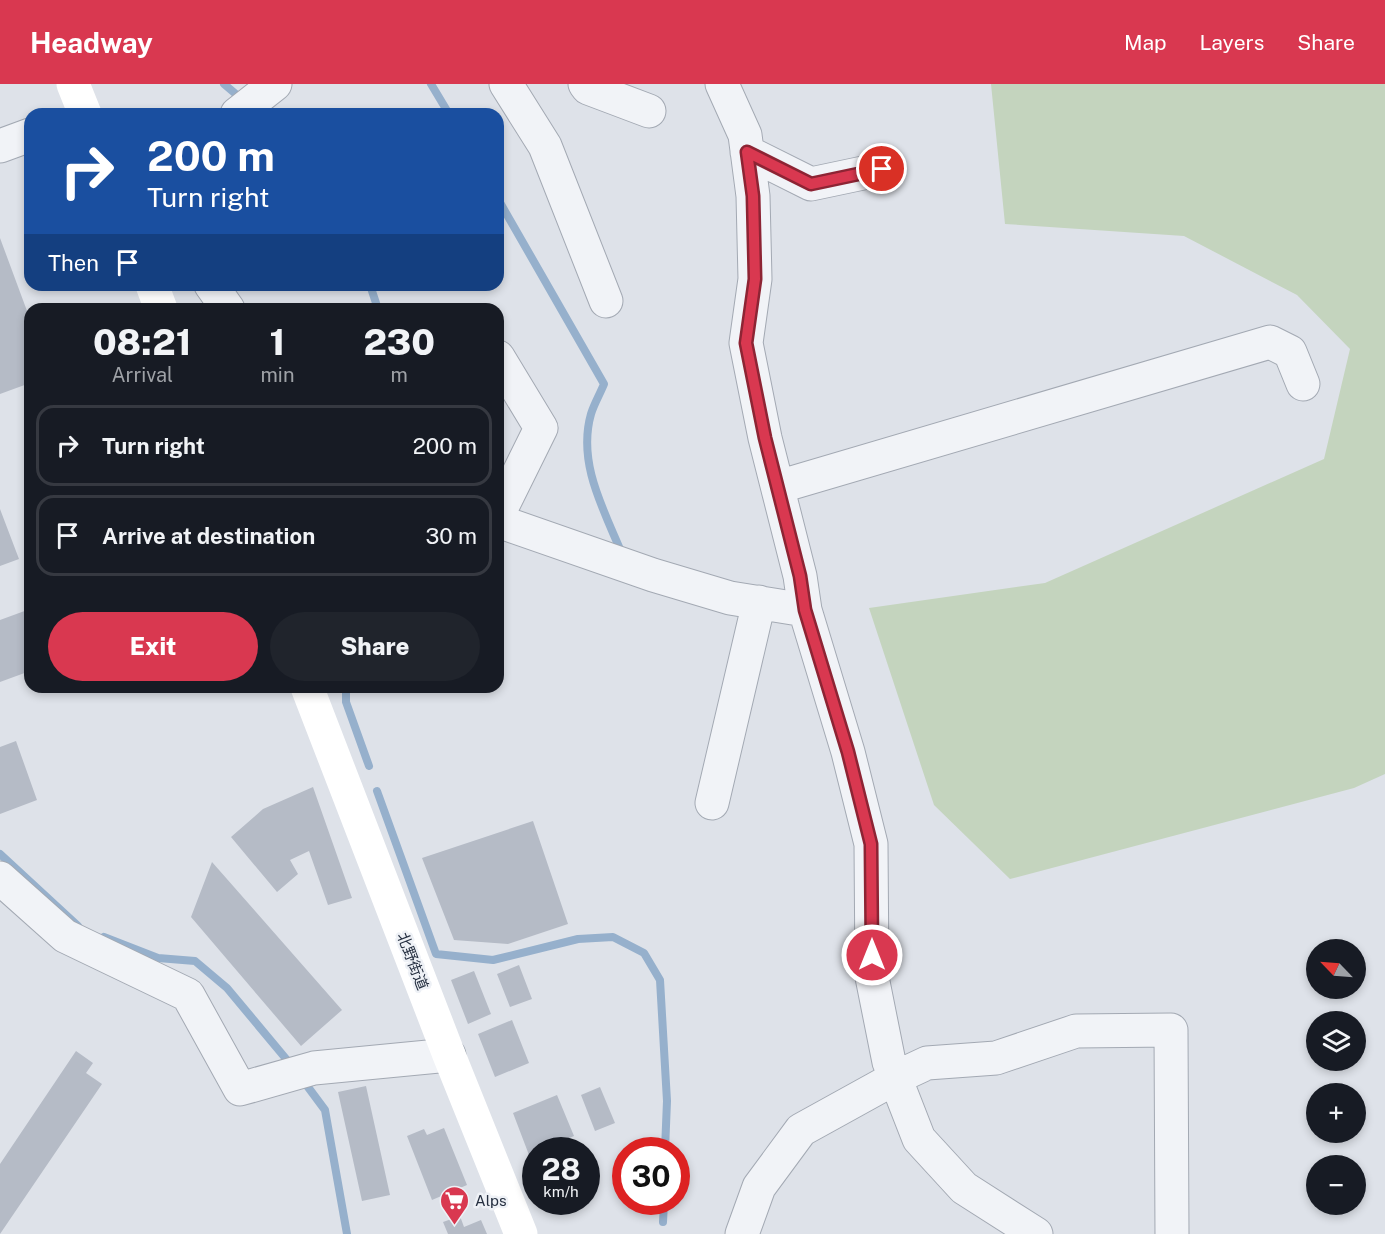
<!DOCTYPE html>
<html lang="en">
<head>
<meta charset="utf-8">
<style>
	:root { --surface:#171b24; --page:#20242c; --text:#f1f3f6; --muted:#9ea1a6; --line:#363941; --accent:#d93850 }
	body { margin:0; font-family:"Public Sans","Noto Sans JP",sans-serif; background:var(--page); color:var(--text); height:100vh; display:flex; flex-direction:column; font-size:22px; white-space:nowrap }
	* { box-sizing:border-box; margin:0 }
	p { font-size:20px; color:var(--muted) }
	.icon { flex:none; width:33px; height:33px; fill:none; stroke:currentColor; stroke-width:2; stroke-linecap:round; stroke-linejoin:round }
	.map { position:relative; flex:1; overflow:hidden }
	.drawer { position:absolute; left:24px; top:219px; width:480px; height:390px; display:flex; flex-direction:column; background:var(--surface); border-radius:18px; box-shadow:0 3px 9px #0003 }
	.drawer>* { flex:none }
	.top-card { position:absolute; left:24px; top:24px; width:480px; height:183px; border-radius:18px; box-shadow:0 3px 9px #0003; background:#1a4fa0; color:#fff; overflow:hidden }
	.needle { width:39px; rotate:295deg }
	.tools { position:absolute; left:1306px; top:855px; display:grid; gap:12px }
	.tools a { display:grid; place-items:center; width:60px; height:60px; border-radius:50%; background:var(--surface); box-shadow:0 3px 9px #0003; font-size:30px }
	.speed { position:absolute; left:522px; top:1053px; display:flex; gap:12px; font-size:30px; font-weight:700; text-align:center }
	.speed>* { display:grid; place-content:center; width:78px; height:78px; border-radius:50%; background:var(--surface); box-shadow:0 3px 9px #0003; line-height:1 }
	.speed small { font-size:15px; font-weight:400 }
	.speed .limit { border:9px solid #d22; background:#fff; color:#111 }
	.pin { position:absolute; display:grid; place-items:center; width:51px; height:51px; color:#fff; margin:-26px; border:3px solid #fff; border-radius:50%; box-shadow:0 2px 6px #0007 }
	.me { position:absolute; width:66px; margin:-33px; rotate:0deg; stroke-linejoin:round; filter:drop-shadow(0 0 4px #0008) }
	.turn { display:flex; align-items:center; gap:21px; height:126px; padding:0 24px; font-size:27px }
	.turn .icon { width:78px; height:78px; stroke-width:2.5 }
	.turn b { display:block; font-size:42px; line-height:51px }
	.then { display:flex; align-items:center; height:57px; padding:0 24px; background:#0003; gap:12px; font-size:22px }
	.eta { display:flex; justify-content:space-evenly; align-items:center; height:102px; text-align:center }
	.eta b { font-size:36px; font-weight:800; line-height:42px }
	.button { display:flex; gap:12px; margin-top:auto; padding:12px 24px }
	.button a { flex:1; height:69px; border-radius:36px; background:var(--accent); color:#fff; font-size:24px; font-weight:800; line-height:69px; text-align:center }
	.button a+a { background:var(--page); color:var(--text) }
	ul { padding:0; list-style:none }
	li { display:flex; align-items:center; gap:18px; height:81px; margin:0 12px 9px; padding:0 12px; border:3px solid var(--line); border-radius:18px }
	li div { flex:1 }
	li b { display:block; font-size:22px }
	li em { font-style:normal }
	header { display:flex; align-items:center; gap:36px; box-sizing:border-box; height:84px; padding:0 30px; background:var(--accent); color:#fff }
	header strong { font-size:28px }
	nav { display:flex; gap:33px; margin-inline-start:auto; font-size:21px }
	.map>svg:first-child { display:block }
	.green { fill:#c4d4be }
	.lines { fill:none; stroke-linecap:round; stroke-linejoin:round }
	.stream { stroke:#96b0cc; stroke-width:8 }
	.building { fill:#b5bbc6 }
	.minor-casing { stroke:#a3a9b3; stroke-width:35 }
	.minor { stroke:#f1f3f7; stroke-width:33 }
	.secondary { stroke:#fff; stroke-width:33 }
	.route-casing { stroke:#8d2434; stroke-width:15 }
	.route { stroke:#d93850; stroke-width:10 }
	.labels { text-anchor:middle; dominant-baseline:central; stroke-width:5; stroke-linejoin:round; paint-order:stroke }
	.street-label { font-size:15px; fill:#263041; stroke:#eef1f6 }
	.poi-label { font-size:15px; fill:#263041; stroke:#eef1f6; text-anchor:start }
</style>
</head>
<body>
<header>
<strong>Headway</strong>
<nav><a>Map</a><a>Layers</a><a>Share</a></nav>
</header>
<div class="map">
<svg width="1385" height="1150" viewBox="0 0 1385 1150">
	<rect width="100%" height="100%" fill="#dee2e9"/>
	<path class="green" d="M991,0h394v690l-31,14 -344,91 -76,-74 -65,-197 176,-25 279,-124 26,-110 -53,-54 -113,-59 -179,-12z"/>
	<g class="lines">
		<path class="stream" d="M224,0l20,17
			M431,0l18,30
			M498,115l106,185c-4,10 -10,20 -13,30 -14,49 13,96 31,140
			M370,201l8,24
			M346,603v15l23,64
			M377,707l59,163 57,6 85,-21 35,-2 31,16 16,27 7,121 -2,49
			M0,770l78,72
			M104,853l54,21 37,3 32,27 65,78
			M302,995l23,31 22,124
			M663,1138l1,-20"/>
	</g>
	<path class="building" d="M0,154l30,81v64l-30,11z
		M0,425l19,50 -19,7z
		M30,525v62l-30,11v-62z
		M16,657l21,59 -37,14v-67z
		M313,703l39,111 -24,7 -19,-54 -19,9 8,14 -21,18 -46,-55 32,-28z
		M533,737l35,103 -60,20 -54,-4 -32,-82z
		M212,778l130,148 -41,36 -110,-129z
		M519,881l13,34 -22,8 -13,-33z
		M474,887l17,43 -23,10 -17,-44z
		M512,936l17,43 -34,14 -17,-43z
		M76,967l17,12 -7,10 16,11 -102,150v-70z
		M366,1002l24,109 -28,6 -24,-109z
		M600,1003l15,36 -20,8 -14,-36z
		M557,1011l17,41 -45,19 -16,-42z
		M444,1044l23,57 -35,15 -25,-64 17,-7 3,6z
		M460,1132l4,11 17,-7 6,14h-39l-5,-12z"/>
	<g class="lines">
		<defs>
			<path id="minor" d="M506,0l39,62 61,155
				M585,0l3,4 61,23
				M722,0l23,51 8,61 2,83 -9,64 19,95 35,138 5,34 43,142 23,92 1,133 17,85 30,77 45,49 72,46
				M237,30l38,-30
				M0,62l30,-11
				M747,68l64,32 71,-15
				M211,201l17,24
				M498,273l43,71 -43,87
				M778,403l492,-145 20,10 13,32
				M498,437l155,54 77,23 75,12
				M712,719l47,-201
				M0,794l65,58 123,59 52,94 74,-21 135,-13
				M742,1150l17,-47 42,-57 96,-53 30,-14 69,-5 80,-27 95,-1 1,204"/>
		</defs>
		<use href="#minor" class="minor-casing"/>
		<use href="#minor" class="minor"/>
		<path class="secondary" d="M73,0l12,30
			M152,201l9,24
			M307,603l142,368 72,179"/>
	</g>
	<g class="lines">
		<defs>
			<path id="route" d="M872,871l-1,-111 -23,-92 -43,-142 -5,-34 -35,-138 -19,-95 9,-64 -2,-83 -6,-44 64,32 71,-15"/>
		</defs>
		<use href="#route" class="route-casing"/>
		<use href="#route" class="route"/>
	</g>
	<defs>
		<symbol id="supermarket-pin" viewBox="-11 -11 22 30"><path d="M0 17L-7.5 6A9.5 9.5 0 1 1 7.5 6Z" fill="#d93850" stroke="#eef1f6"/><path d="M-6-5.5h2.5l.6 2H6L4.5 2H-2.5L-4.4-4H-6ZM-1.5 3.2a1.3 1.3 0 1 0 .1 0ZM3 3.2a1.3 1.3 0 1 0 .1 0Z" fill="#fff"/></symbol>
	</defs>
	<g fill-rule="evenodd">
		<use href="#supermarket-pin" x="438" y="1100" width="33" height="45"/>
	</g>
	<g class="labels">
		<g class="street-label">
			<text transform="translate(413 877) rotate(69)">北野街道</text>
		</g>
		<g class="poi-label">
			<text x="475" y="1116">Alps</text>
		</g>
	</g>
</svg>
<div class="tools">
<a><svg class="needle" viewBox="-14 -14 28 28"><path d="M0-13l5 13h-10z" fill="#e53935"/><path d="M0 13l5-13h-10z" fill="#9ea1a6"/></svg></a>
<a><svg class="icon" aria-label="layers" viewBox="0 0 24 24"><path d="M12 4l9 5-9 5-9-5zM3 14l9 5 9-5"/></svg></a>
<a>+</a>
<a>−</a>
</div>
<div class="speed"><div>28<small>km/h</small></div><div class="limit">30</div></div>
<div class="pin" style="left:882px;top:85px;background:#d93025"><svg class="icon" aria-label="arrive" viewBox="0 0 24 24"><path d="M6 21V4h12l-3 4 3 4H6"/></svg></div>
<svg class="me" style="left:872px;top:871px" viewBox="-20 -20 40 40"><circle r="17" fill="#d93850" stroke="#fff" stroke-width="3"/><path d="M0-11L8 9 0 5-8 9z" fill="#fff"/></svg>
<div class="top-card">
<div class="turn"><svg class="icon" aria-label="right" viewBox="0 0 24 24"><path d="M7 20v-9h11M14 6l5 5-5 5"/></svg><div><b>200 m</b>Turn right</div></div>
<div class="then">Then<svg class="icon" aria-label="arrive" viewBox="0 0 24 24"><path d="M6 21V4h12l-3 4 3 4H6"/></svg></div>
</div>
<section class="drawer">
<div class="eta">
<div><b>08:21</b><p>Arrival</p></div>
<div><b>1</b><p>min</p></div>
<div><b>230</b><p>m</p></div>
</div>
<ul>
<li><svg class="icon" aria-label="right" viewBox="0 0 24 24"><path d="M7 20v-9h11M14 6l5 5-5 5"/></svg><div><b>Turn right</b></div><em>200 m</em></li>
<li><svg class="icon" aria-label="arrive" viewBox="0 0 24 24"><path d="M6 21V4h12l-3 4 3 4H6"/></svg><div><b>Arrive at destination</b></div><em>30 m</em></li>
</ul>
<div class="button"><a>Exit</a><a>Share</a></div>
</section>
</div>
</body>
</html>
